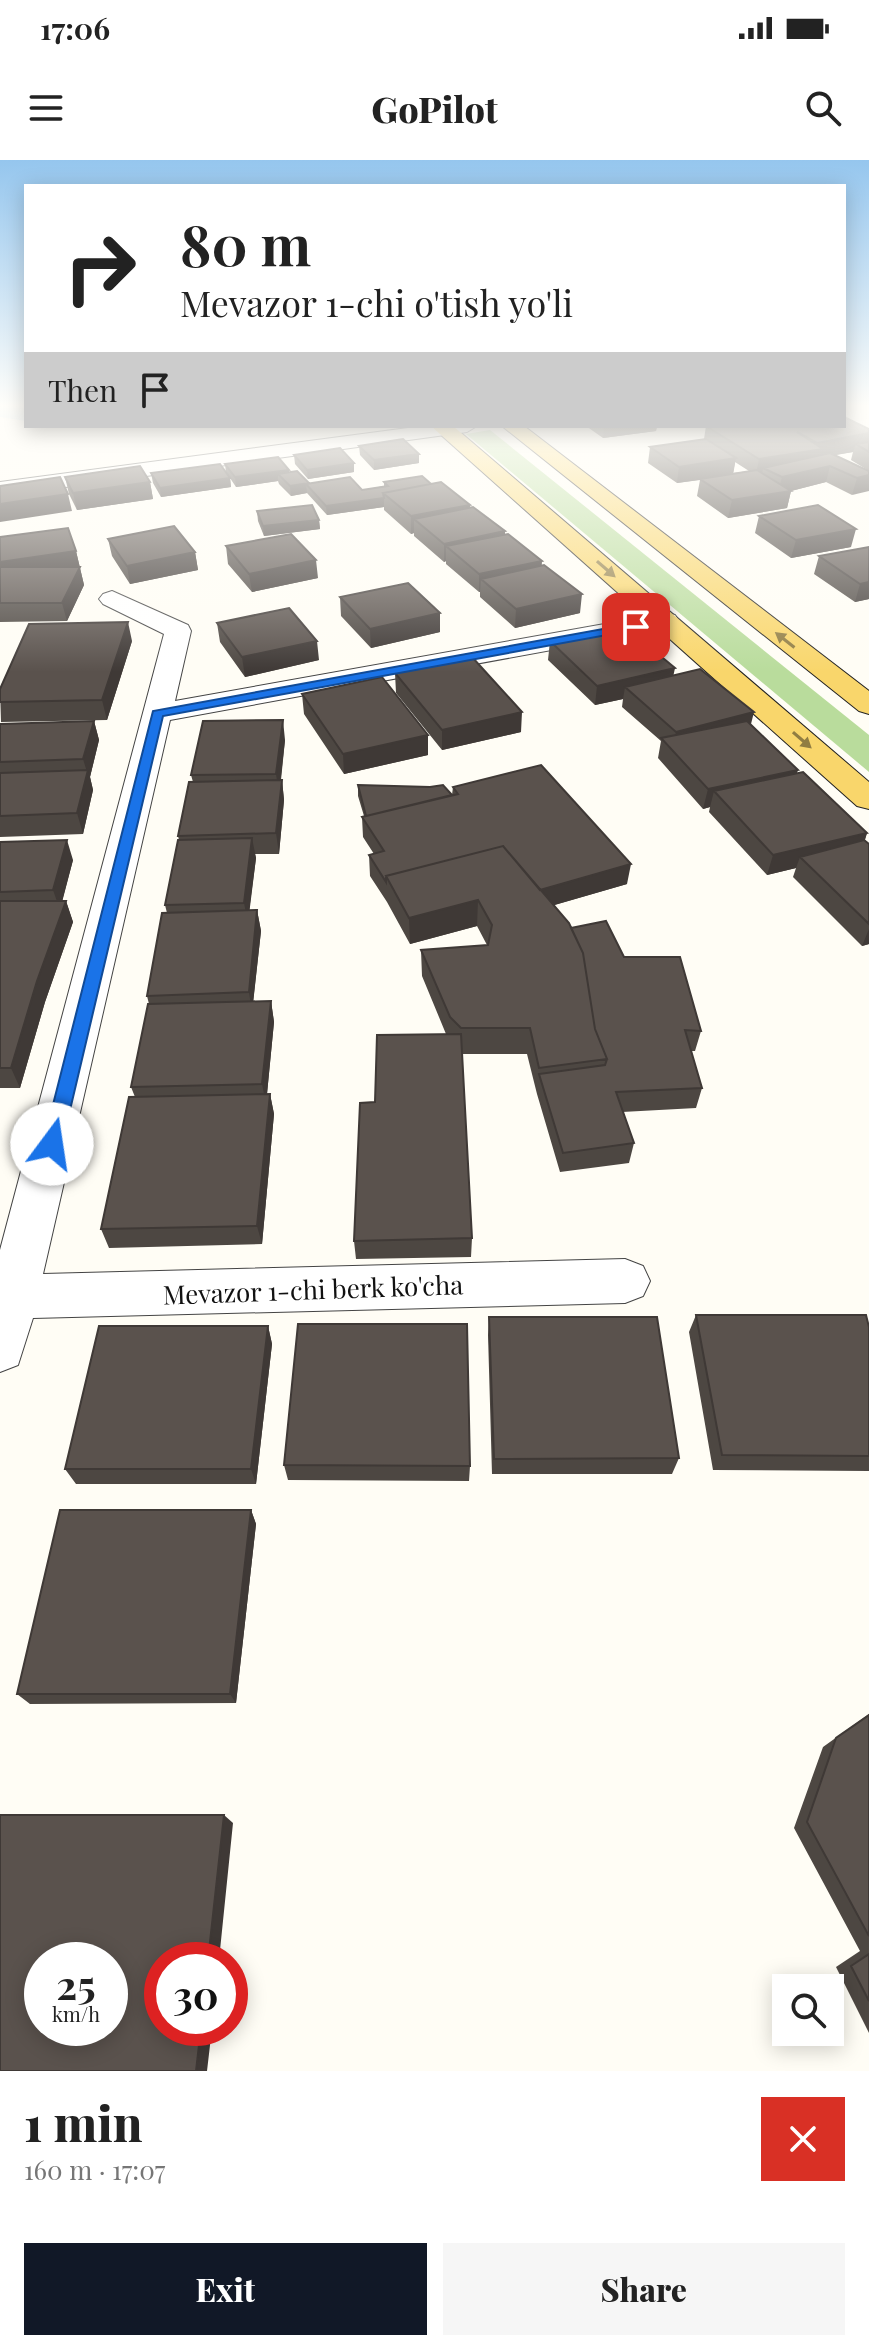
<!DOCTYPE html>
<html lang="en">
<head>
<meta charset="utf-8">
<style>
	:root { --surface:#fff; --page:#f6f6f6; --text:#222; --muted:#767676; --accent:#111827 }
	body { margin:0; font-family:"Playfair Display",serif; background:var(--page); color:var(--text); height:100vh; display:flex; flex-direction:column; font-size:30px; white-space:nowrap }
	* { box-sizing:border-box; margin:0 }
	p { font-size:26px; color:var(--muted) }
	.icon { flex:none; width:44px; height:44px; fill:none; stroke:currentColor; stroke-width:2; stroke-linecap:round; stroke-linejoin:round }
	.map { position:relative; height:1911px; overflow:hidden }
	.panel { display:flex; flex-direction:column; background:var(--surface); flex:1 }
	.panel>* { flex:none }
	.top-card { position:absolute; left:24px; top:24px; width:822px; height:244px; border-radius:0px; box-shadow:0 4px 20px #0003; background:#fff; color:var(--text); overflow:hidden }
	.buttons { position:absolute; left:772px; top:1814px; display:grid; gap:16px }
	.buttons a { display:grid; place-items:center; width:72px; height:72px; border-radius:0px; background:var(--surface); box-shadow:0 4px 20px #0003; font-size:40px }
	.speed { position:absolute; left:24px; top:1782px; display:flex; gap:16px; font-size:40px; font-weight:700; text-align:center }
	.speed>* { display:grid; place-content:center; width:104px; height:104px; border-radius:50%; background:var(--surface); box-shadow:0 4px 20px #0003; line-height:1 }
	.speed small { font-size:20px; font-weight:400 }
	.speed .limit { border:12px solid #d22; background:#fff; color:#111 }
	.pin { position:absolute; display:grid; place-items:center; width:68px; height:68px; color:#fff; margin:-34px; border-radius:16px; box-shadow:0 4px 12px #0006 }
	.me { position:absolute; width:88px; margin:-44px; rotate:14deg; stroke-linejoin:round; filter:drop-shadow(0 0 6px #0008) }
	.turn { display:flex; align-items:center; gap:28px; height:168px; padding:0 24px; font-size:36px }
	.turn .icon { width:104px; height:104px; stroke-width:2.5 }
	.turn b { display:block; font-size:56px; line-height:68px }
	.then { display:flex; align-items:center; height:76px; padding:0 24px; background:#0003; gap:16px; font-size:30px }
	.round { display:grid; place-items:center; flex:none; width:84px; height:84px; border-radius:0px; background:var(--page) }
	.head { display:flex; align-items:center; justify-content:space-between; height:136px; padding:0 24px }
	h1 { font-size:48px; font-weight:800; line-height:60px }
	.cta { display:flex; gap:16px; margin-top:auto; padding:16px 24px }
	.cta a { flex:1; height:92px; border-radius:0px; background:var(--accent); color:#fff; font-size:32px; font-weight:800; line-height:92px; text-align:center }
	.cta a+a { background:var(--page); color:var(--text) }
	.status { display:flex; justify-content:space-between; align-items:center; height:56px; padding:0 40px; background:var(--surface); direction:ltr }
	.status svg { height:22px; fill:currentColor }
	header { display:flex; justify-content:space-between; align-items:center; height:104px; padding:0 24px; background:var(--surface); font-size:36px; font-weight:800 }
	.map>svg:first-child { display:block }
	.forest { fill:#b9dc9c }
	.lines { fill:none; stroke-linecap:round; stroke-linejoin:round }
	.canal { fill:#b9e0f7; fill-rule:evenodd }
	.minor-casing { stroke:#444; stroke-width:2 }
	.major-casing { stroke:#222; stroke-width:2 }
	.minor { fill:#fff; fill-rule:evenodd }
	.major { fill:#f9d66b; fill-rule:evenodd }
	.wall { fill:#4d4742; fill-rule:evenodd }
	.shaded-wall { fill:#3f3936 }
	.building { fill:#5a524d; stroke:#3f3936; stroke-width:2; fill-rule:evenodd }
	.oneway { fill:#917d42 }
	.route { fill:#1a73e8; stroke:#114b97; stroke-width:2 }
	.labels { text-anchor:middle; dominant-baseline:central; stroke-width:8; stroke-linejoin:round; paint-order:stroke }
	.street-label { font-size:26px; fill:#111; stroke:#fff }
</style>
</head>
<body>
<div class="status"><b>17:06</b><svg viewBox="0 0 49 12"><path d="M0 12V9h3v3zM5 12V6h3v6zM10 12V3h3v9zM15 12V0h3v12zM26 1h20v11H26zM47 4h2v5h-2z"/></svg></div>
<header><svg class="icon" aria-label="menu" viewBox="0 0 24 24"><path d="M4 6h16M4 12h16M4 18h16"/></svg>GoPilot<svg class="icon" aria-label="search" viewBox="0 0 24 24"><circle cx="10" cy="10" r="6"/><path d="M15 15l6 6"/></svg></header>
<div class="map">
<svg width="869" height="1911" viewBox="0 0 869 1911">
	<rect width="100%" height="100%" fill="#fffdf5"/>
	<path class="forest" d="M490,270l379,305v37l-403,-338z"/>
	<g class="lines">
		<path class="canal" d="M0,245h26v16l-26,-4z"/>
		<defs>
			<path id="minor" d="M423,266h54l-10,6 -467,64v-14z
				M112,431l76,34 3,6 -16,70 491,-88 9,2 4,6 -4,6 -9,2 -496,91 -127,554 582,-15 18,7 7,15 -7,15 -18,7 -592,15 -15,47 -18,7v-122l164,-616 -61,-30 -4,-5 4,-5z"/>
			<path id="major" d="M431,266h22l416,356v27l-12,-3z
				M502,266h22l345,265v23l-10,-3z"/>
		</defs>
		<use href="#minor" class="minor-casing"/>
		<use href="#major" class="major-casing"/>
		<use href="#minor" class="minor"/>
		<use href="#major" class="major"/>
	</g>
	<path class="wall" d="M586,266h71l-1,5 -53,7z
		M706,266l163,3v42l-18,-11 2,-8 -19,3 35,16 -17,24 -26,-13 -35,9 -4,17 -59,10 -31,-22 3,-16 -23,3 -29,-20 2,-16 54,-8zM735,302l14,9 -16,2z
		M359,286l60,8v9l-45,7 -14,-15z
		M294,295l60,17 -46,7 -13,-15z
		M225,304l65,8 19,11 53,7 22,-4v-4l47,2 39,24 35,23v4l37,31 38,47 -65,15 -35,-31v-5h-1l-33,-28v-3l-2,1 -30,-26v-3l-3,1 -27,-24v-3l-57,8 -20,-22 -16,3 -12,-12 -1,-3 -42,6 -6,-9 1,9 -70,10 -8,-14 -2,-10h75z
		M65,317l85,5 3,17 -76,11 -8,-16z
		M257,351l62,9 1,9 -56,7 -6,-15z
		M759,356l92,31 -60,11 -36,-25z
		M0,377l76,14 8,34 -17,36 -67,1z
		M108,379l87,13 3,18 -68,14 -18,-28z
		M226,386l92,32 -66,14 -24,-28z
		M869,387v52l-14,3 -41,-28 5,-18z
		M340,437l100,35 -69,16 -30,-32z
		M217,463l102,37 -74,17 -25,-35z
		M132,481l-25,79 -106,2 -1,-33z
		M550,481l123,34 78,50 45,48 71,60 -2,7 4,4v100l-7,2 -69,-69 3,-9 -29,7 -58,-63 1,-5 -7,2 -45,-51 3,-17 -39,-34 1,-8 -28,6 -47,-45z
		M395,513l126,59 -79,18 -46,-57z
		M302,534l126,41v20l-84,19 -40,-60z
		M94,561l5,19 -9,37 3,13 -10,44 -83,3v-113z
		M285,580l-4,40h1l2,20 -5,54h-24l1,4 -7,53 8,-1 4,21 -8,71 18,-1 3,21 -7,72h3l4,20 -12,130 -153,4 -8,-19 34,-132 -4,-10 18,-83 -2,-8 20,-83 -2,-8 14,-65 -1,-4 15,-54 -2,-7z
		M358,625l94,10 1,-8 174,97 -73,21 17,23 53,29 77,74 -6,20h-4l11,37 -6,20 -74,4 12,31 -5,20 -69,9 -23,-78 -10,-40h-65l10,184 -1,19 -115,2 -2,-18 21,-139 71,-68 -24,-58 -1,-26 66,-5 -10,-19 -67,18 -23,-42 -17,-26 -1,-21 5,-1 -11,-17 -1,-20 2,-1 -6,-20z
		M0,682l73,18 -11,41h4l7,21 -28,80 -25,86h-20z
		M696,1155l173,12v144l-156,-1 -24,-138z
		M489,1157l190,141 -7,16h-180l-4,-139z
		M268,1166l4,18 -16,140h-180l-11,-15z
		M284,1305l186,1 -1,15 -181,-1z
		M251,1350l5,14 -20,179 -206,1 -13,-10z
		M869,1554v319l-33,-66 24,-16 -66,-123 29,-81z"/>
	<path class="shaded-wall" d="M604,266h53l-1,5 -53,7z
		M869,273v16l-13,-5 -3,8 -90,16 -1,6 -6,1 3,-16 56,-9 2,-7z
		M419,294v9l-45,7v-10z
		M736,298l-3,17 -56,8 2,-16z
		M354,303v9l-46,7 -1,-9z
		M830,306l-4,16 -35,9 -4,17 -59,10 4,-18 46,-7 4,-16z
		M289,310l1,9 -12,-5v7l-42,6 -1,-10z
		M869,315v16l-17,4 5,-17z
		M230,318l1,9 -70,10 -1,-9z
		M150,322l3,17 -76,11 -4,-17z
		M306,324l1,9 -16,3 -1,-10z
		M68,334l4,17 -72,11v-18z
		M384,338v9l-57,8 -1,-9z
		M470,345v17l-56,-3v14l-3,1v-18z
		M319,360l1,9 -56,7 -1,-10z
		M856,369l-5,18 -60,11 5,-18z
		M505,371l-1,18 -58,-3v15l-2,1v-18z
		M76,391l8,34 -17,36 -5,-18 -62,-22v-19z
		M195,392l3,18 -68,14 -3,-18z
		M316,400l2,18 -66,14 -3,-18z
		M542,401l-1,18h-60l-1,13h-1v-18z
		M869,422v17l-14,3 5,-18z
		M582,434l-2,19 -65,15 1,-19z
		M440,453v19l-69,16 -1,-19z
		M128,462l4,19 -25,79 -5,-20z
		M317,481l2,19 -74,17 -3,-20z
		M675,508l-4,19h-46l-2,12 -28,6 2,-19z
		M522,552l-1,20 -79,18v-20z
		M754,552l-5,20 -77,20 4,-20z
		M283,560l2,20 -6,54 -3,-20z
		M94,561l5,19 -9,37 3,13 -10,44 -6,-21 10,-41 -4,-13z
		M428,575v20l-84,19 -1,-20z
		M798,610l-6,20 -78,1 -4,16 -7,2 5,-20z
		M282,620l2,20 -5,54 -3,-21z
		M867,673l-7,20 -60,4 -4,11 -29,7 6,-20z
		M252,678l4,20 -8,65 -4,-20z
		M67,680l6,20 -13,50 -7,-20z
		M631,704l-4,20 -93,27 2,-20z
		M478,740l-1,26 -67,18 -1,-26z
		M66,741l7,21 -28,80 -25,86 -9,-20 26,-87z
		M257,750l4,21 -9,82 -3,-21z
		M869,769v15l-7,2z
		M271,841l3,21 -8,82 -4,-20z
		M270,934l4,20 -12,130 -5,-18z
		M268,1166l4,18 -16,140 -5,-15z
		M251,1350l5,14 -20,179 -6,-9z
		M224,1655l9,8 -14,137h-11z
		M201,1868h11l-5,43h-11z"/>
	<path class="building" d="M844,257l25,12v4l-52,10 -20,-11 26,17 -64,10 -53,-33h138z
		M403,279l16,15 -45,6 -15,-14z
		M706,279l30,19 -57,9 -29,-20z
		M869,282v10l-13,-8z
		M340,288l14,15 -47,7 -13,-15z
		M830,293l39,18v4l-12,3 -27,-12 -48,11 -19,-9z
		M278,297l11,13 -54,7 -10,-13z
		M220,304l10,14 -70,10 -9,-15z
		M140,306l10,16 -77,11 -8,-16z
		M757,310l34,21 -59,9 -32,-21z
		M297,311l12,12 -19,3 -12,-12z
		M422,316l9,8 -48,9 1,5 -58,8 -20,-22 44,-7 12,13 26,-4 -4,-4z
		M60,317l8,17 -68,10v-18z
		M441,322l29,23 -59,11 -28,-23z
		M312,345l7,15 -56,6 -6,-15z
		M818,345l38,24 -60,11 -37,-24z
		M473,347l32,24 -61,13 -30,-25z
		M174,366l21,26 -68,14 -19,-27z
		M68,368l8,23 -76,11v-25z
		M291,374l25,26 -67,14 -23,-28z
		M508,374l34,27 -63,13 -33,-28z
		M869,387v35l-9,2 -41,-28z
		M544,405l38,29 -66,15 -35,-30z
		M0,407h80l-18,36h-62z
		M408,423l32,30 -70,16 -30,-32z
		M289,448l28,33 -75,16 -25,-34z
		M128,462l-26,78 -102,2v-13l29,-65z
		M623,465l52,43 -78,18 -47,-45z
		M472,497l50,55 -80,18 -47,-57z
		M700,509l54,43 -78,20 -51,-45z
		M382,517l46,58 -85,19 -41,-60z
		M283,560l-7,54 -85,1 12,-54z
		M94,561l-11,38 -83,3v-38z
		M747,561l51,49 -90,19 -47,-51z
		M541,605l90,99 -91,26 -37,-44 -117,30v6l-17,-27 15,-4 -22,-34 96,-23 -5,-7z
		M88,610l-11,43 -77,3v-43z
		M803,612l64,61 -94,22 -59,-64z
		M282,620l-6,53 -98,3 11,-54z
		M358,625l72,2 13,-2 9,10 -86,21z
		M252,678l-8,65 -79,2 13,-65z
		M67,680l-14,50 -53,2v-50z
		M864,680l5,4v80l-69,-67z
		M503,686l66,77 14,30 12,76 12,30 -68,9 -9,-40h-69l-11,-11 -29,-67 67,-5 4,-20 -14,-25 -69,18 -23,-42z
		M0,741h66l-29,80 -26,87h-11z
		M257,750l-8,82 -102,4 15,-83z
		M606,761l18,36h56l21,74 -16,-1 17,58 -86,4 18,51 -71,10 -24,-79 66,-9 2,-6 -12,-30 -12,-76 -12,-25z
		M271,841l-9,83 -131,3 17,-83z
		M461,874l11,204 -118,3 6,-138 15,-1 2,-67z
		M270,934l-13,132 -156,3 28,-132z
		M696,1155h170l3,12v129l-147,-1z
		M489,1157h168l22,141 -185,1z
		M298,1164h169l3,142 -186,-1z
		M99,1166h169l-17,143h-186z
		M60,1350h191l-21,184h-213z
		M869,1555v221l-62,-114 29,-84z
		M0,1655h224l-16,145h-46v68h39l-5,43h-196zM42,1800h68v68h-68z
		M869,1794v47l-18,-35z"/>
	<defs><path id="oneway-solid" d="M-6-.8H1V-3.2L6.5 0L1 3.2V.8H-6Z" transform="scale(2)"/></defs>
	<g class="oneway">
		<use href="#oneway-solid" transform="translate(606 409) rotate(41)"/>
		<use href="#oneway-solid" transform="translate(785 480) rotate(-142)"/>
		<use href="#oneway-solid" transform="translate(802 580) rotate(41)"/>
	</g>
	<linearGradient id="sky" x2="0" y2="1"><stop stop-color="#95c6ee"/><stop offset="0.48" stop-color="#fffefa"/><stop offset="1" stop-color="#fffefa" stop-opacity="0"/></linearGradient>
	<rect width="869" height="512" fill="url(#sky)"/>
	<path class="route" d="M636,463l4,1v5l-477,87 -101,428 -10,7 -6,-2 -3,-5 110,-433z"/>
	<g class="labels">
		<g class="street-label">
			<text transform="translate(313 1129) rotate(-2)">Mevazor 1-chi berk ko'cha</text>
		</g>
	</g>
</svg>
<div class="buttons">
<a><svg class="icon" aria-label="search" viewBox="0 0 24 24"><circle cx="10" cy="10" r="6"/><path d="M15 15l6 6"/></svg></a>
</div>
<div class="speed"><div>25<small>km/h</small></div><div class="limit">30</div></div>
<div class="pin" style="left:636px;top:467px;background:#d93025"><svg class="icon" aria-label="arrive" viewBox="0 0 24 24"><path d="M6 21V4h12l-3 4 3 4H6"/></svg></div>
<svg class="me" style="left:52px;top:984px" viewBox="-20 -20 40 40"><circle r="19" fill="#fff"/><path d="M0-13L10 11 0 6-10 11z" fill="#1a73e8"/></svg>
<div class="top-card">
<div class="turn"><svg class="icon" aria-label="right" viewBox="0 0 24 24"><path d="M7 20v-9h11M14 6l5 5-5 5"/></svg><div><b>80 m</b>Mevazor 1-chi o'tish yo'li</div></div>
<div class="then">Then<svg class="icon" aria-label="arrive" viewBox="0 0 24 24"><path d="M6 21V4h12l-3 4 3 4H6"/></svg></div>
</div>
</div>
<section class="panel">
<div class="head"><div><h1>1 min</h1><p>160 m · 17:07</p></div><a class="round" style="background:#d93025;color:#fff"><svg class="icon" aria-label="close" viewBox="0 0 24 24"><path d="M6 6l12 12M18 6L6 18"/></svg></a></div>
<div class="cta"><a>Exit</a><a>Share</a></div>
</section>
</body>
</html>
